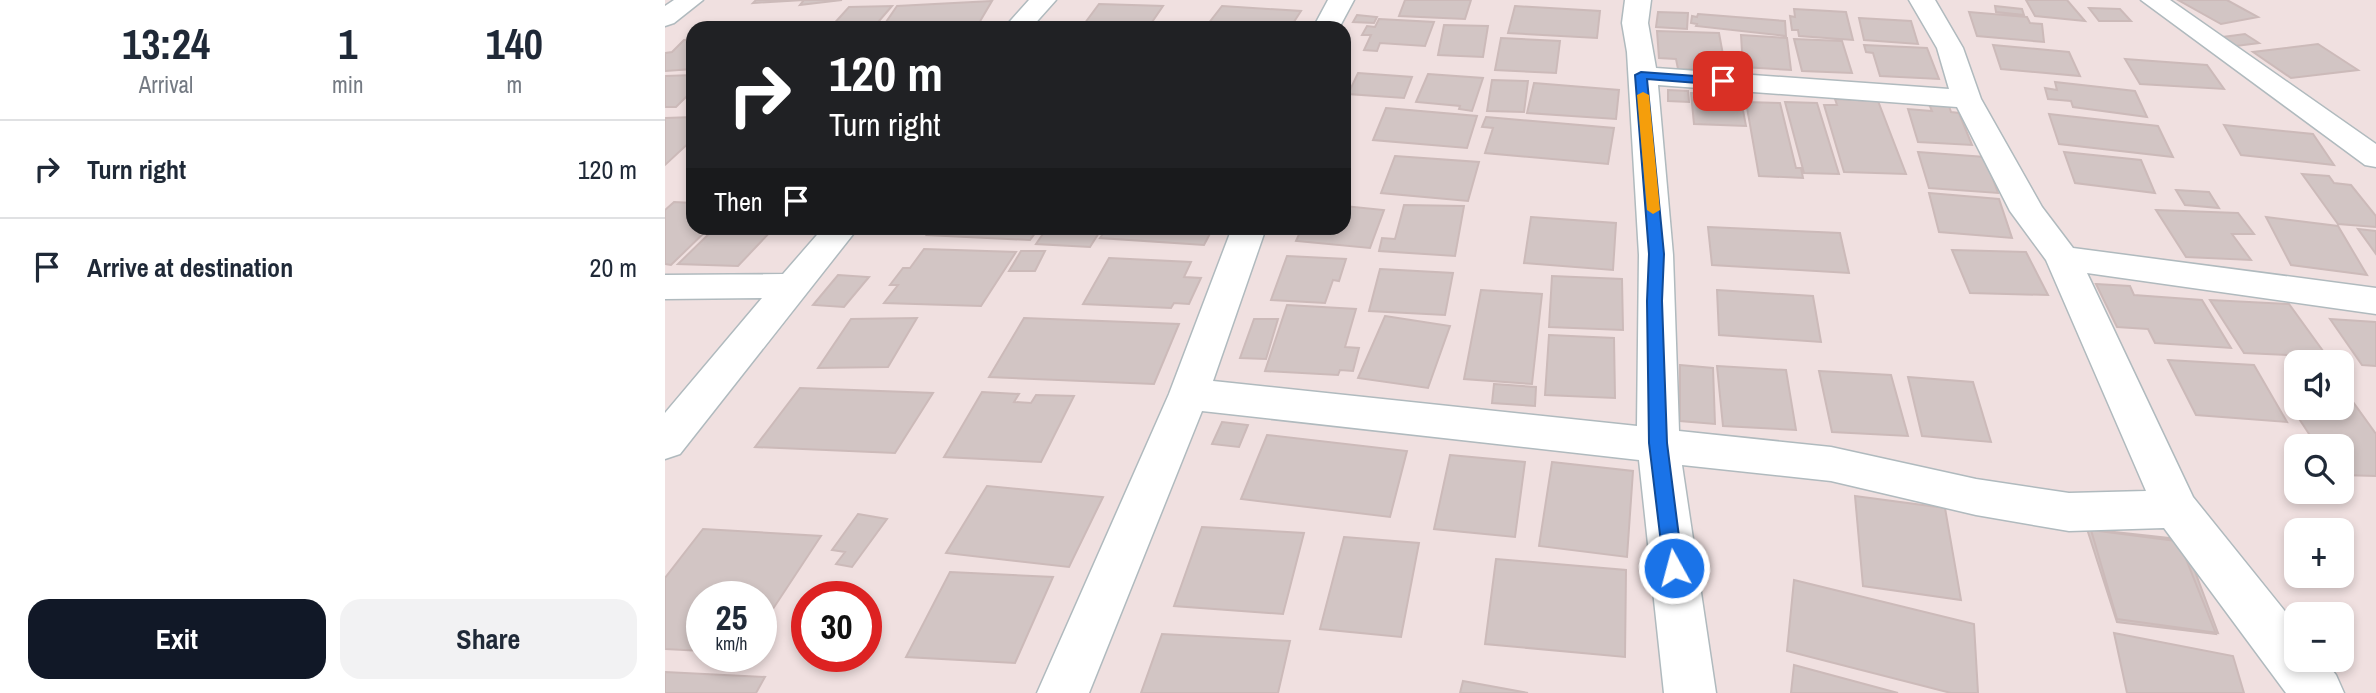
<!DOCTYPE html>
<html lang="en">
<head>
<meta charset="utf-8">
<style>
	:root { --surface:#fff; --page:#f2f2f3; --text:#1f2937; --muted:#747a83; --line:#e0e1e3; --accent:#111827 }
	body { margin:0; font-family:"Archivo Narrow",sans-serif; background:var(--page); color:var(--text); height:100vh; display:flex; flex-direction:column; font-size:26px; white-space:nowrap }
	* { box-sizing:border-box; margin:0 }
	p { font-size:23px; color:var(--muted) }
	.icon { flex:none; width:38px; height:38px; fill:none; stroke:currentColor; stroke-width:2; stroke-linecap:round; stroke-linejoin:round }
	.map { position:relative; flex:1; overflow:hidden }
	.details { display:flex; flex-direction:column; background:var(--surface); width:665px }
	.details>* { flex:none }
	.guide { position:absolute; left:21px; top:21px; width:665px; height:214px; border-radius:21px; box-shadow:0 4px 10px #0003; background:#202124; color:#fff; overflow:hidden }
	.fabs { position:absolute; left:1619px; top:350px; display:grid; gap:14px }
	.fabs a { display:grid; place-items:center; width:70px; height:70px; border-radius:14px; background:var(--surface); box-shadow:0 4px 10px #0003; font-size:35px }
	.speed { position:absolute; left:21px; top:581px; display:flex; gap:14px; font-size:35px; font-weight:700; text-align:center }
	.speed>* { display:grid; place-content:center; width:91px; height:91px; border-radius:50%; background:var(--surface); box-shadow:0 4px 10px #0003; line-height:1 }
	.speed small { font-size:18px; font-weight:400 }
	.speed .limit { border:10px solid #d22; background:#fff; color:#111 }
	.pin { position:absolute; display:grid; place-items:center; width:60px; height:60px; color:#fff; margin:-30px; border-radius:14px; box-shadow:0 4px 10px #0006 }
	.me { position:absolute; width:77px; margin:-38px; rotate:353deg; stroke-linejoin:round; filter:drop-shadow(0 0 5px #0008) }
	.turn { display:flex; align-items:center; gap:24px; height:147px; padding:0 28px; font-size:32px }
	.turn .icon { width:91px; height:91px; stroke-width:2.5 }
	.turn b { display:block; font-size:49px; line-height:60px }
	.then { display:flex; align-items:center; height:66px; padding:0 28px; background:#0003; gap:14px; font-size:26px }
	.eta { display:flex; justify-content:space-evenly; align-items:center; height:119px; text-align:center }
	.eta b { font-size:42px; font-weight:700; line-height:49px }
	.action { display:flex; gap:14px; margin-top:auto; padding:14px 28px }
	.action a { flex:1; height:80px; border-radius:21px; background:var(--accent); color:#fff; font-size:28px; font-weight:700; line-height:80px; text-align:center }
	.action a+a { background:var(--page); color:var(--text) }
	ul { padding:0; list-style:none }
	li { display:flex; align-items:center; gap:21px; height:98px; padding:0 28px; border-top:2px solid var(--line) }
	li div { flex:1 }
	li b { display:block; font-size:26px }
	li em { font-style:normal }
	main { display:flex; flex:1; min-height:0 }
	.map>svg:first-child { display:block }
	.building { fill:#d2c5c4; stroke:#ccbab9; stroke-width:2 }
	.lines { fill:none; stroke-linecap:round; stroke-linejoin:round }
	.minor-casing { stroke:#b0babe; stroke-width:3 }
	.minor { fill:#fff; fill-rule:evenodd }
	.route { fill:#1a73e8; stroke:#114b97; stroke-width:2 }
	.slow { fill:#f59e0b }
</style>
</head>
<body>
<main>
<section class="details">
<div class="eta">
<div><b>13:24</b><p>Arrival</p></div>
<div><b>1</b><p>min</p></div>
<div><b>140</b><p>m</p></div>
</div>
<ul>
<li><svg class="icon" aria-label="right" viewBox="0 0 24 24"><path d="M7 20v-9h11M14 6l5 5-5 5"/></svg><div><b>Turn right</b></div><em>120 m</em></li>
<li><svg class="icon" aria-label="arrive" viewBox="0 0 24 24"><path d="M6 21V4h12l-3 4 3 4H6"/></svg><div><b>Arrive at destination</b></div><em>20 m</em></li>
</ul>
<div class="action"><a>Exit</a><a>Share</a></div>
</section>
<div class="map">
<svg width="1711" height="693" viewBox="0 0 1711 693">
	<rect width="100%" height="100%" fill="#f0e0e0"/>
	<path class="building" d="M91,0h86l-42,5 4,-5 -51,3z
		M740,0h66l-6,19 -66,-3z
		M1361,0h41l18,21 -50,-5z
		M1513,0h49l31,17 -37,7z
		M327,1l-13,22 -97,5 15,-22z
		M434,4l64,2 -15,22 -66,-1z
		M227,6l-19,22h-43l19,-21z
		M557,6l79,5 -11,17h-85z
		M850,6l85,5 -3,27 -89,-5z
		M1330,6l27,3 2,6 -28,-3z
		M1424,8l31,1 11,12h-32z
		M1129,9l52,3 7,28 -54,-4 -1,-6h-6l-2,-14 5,1z
		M993,12l30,1 -1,16 -31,-2z
		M1304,12l58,5 3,6 12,1 2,18 -67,-6z
		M1033,14l87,7 1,15 -90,-10 1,-2 -6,-1 1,-7 5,1z
		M692,15l20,2 -3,6 -21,-1z
		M1194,18l52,3 7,23 -54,-4z
		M714,19l55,3 -9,24 -45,-3 -3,8 -13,-1 7,-15h-9l5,-9 8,1z
		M779,25l44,1 -5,31 -45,-2z
		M992,31l62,2 7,38 -48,-2 -2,-10 -17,-1z
		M1580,34l14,9 -23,3 -13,-9z
		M1076,35l46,3 4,32 -48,-3z
		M836,38l59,3 -4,32 -61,-3z
		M28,39v30l-28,2v-18l7,-1 12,-12z
		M1129,39l48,2 10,32 -50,-2z
		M1653,44l40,26 -67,8 -38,-26z
		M1199,45l63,3 12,31 -59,-3 -7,-23 -7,-1z
		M1328,45l76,7 11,24 -79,-7z
		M1460,59l82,6 17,24 -84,-5z
		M693,73l54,4 -8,21 -56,-4z
		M763,74l55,4 -11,33 -13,-2 1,-3 -44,-4z
		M28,75v15l-17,17h-11v-31z
		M827,80l36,1 -4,31 -37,-1z
		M1390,82l80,9 12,26 -74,-10 -2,-6 -23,-2 -3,-11 12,2z
		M869,83l85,7 -3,29 -89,-6z
		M1003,90l20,1 1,11 -21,-1z
		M1026,93l49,2 6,31 -52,-2z
		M1170,99l43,2 28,73 -62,-2 -20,-67h13z
		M1081,102l34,1 16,65h5l2,10 -44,-2z
		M1120,102l32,1 22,71 -35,-1z
		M1264,104l20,2 2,6 8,1 13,32 -54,-3 -10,-33 24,2z
		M721,108l91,8 -10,32 -94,-8z
		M1384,114l109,12 15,31 -114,-13z
		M28,117v22l-28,26v-47z
		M821,117l128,11 -6,36 -123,-11 8,-25 -11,-1z
		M1559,125l89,9 21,31 -93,-10z
		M1253,152l67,5 13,36 -69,-5z
		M1399,152l77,8 14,33 -80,-10z
		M730,156l84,6 -11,39 -87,-8z
		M1637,174l27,2 5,7 17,2 25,31v11l-38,-3z
		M1511,190l33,2 10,16 -34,-3z
		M1264,193l70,6 13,39 -73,-6z
		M9,202l19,1v25h16l-38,37 -6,-1v-54z
		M739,205l60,1 -9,50 -76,-5 3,-13 13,1z
		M679,206l40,4 -14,38 -74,-7 6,-13h42z
		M1491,210l82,3 16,21h-22l19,26 -65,-3z
		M866,217l85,6 -3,47 -89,-7z
		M1601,217l72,9 29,49 -76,-10z
		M1043,227l132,6 9,40 -137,-8z
		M50,228h59l-36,38 -60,-2z
		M268,228h106l-9,12 -103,-5z
		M382,228h55l-12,19 -54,-3z
		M442,228h106l-9,17 -104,-7z
		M1693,229l18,2v23z
		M259,249l92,3 -35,54 -97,-3 14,-18h-8l13,-17h7z
		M1287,250l74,2 22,43 -78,-2z
		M356,251h24l-10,20h-26z
		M622,256l59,3 -7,22 -6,-1 -8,23 -54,-3z
		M444,258l82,4 -7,15 17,1 -12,26 -15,-1 -3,5 -88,-4z
		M715,269l73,4 -8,42 -76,-4z
		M173,275l31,2 -25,30 -31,-2z
		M887,276l70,3 1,51 -74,-3z
		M1431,284l34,2 4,9 68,5 29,48 -76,-5 -7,-14 -31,-2z
		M816,290l61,4 -10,90 -68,-5z
		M1052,290l96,6 8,46 -102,-7z
		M1545,300l79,4 42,58h-19l-5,-6 -63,-3z
		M622,305l69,4 -11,38 14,1 -6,23 -13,-1 -2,5 -73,-4z
		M720,316l65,10 -22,62 -70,-10z
		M252,318l-29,49 -70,1 33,-49z
		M359,318l155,6 -25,60 -165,-7z
		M589,319h24l-12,40 -26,-1z
		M1665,319l46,3v44l-14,-1z
		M884,335l65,3 1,60 -70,-3z
		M1503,360l86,5 33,57 -91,-7z
		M1015,365l33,3 2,56 -35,-3z
		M1052,366l69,4 10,60 -73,-4z
		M1154,371l72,4 17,61 -76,-4z
		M1243,377l65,5 18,60 -69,-6z
		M829,384l42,3 -1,19 -43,-3z
		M135,388l133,5 -38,60 -140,-6z
		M317,392l37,2 -5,8 17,1 5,-8 38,1 -33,66 -97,-5z
		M1621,399h10v9h45v-7l12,1 23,32v42l-35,-1v-29h-24z
		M557,422l26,3 -9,22 -27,-3z
		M602,435l140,16 -17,66 -149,-18z
		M785,455l75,7 -10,75 -81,-8z
		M887,462l81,9 -6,86 -88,-11z
		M322,486l116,11 -34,70 -123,-14z
		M1190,496l90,12 16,92 -98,-14z
		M193,514l29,5 -35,48 -16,-3 9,-12 -13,-2z
		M537,527l102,6 -21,81 -109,-8z
		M38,529l118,7 -60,91v-30h-59v54l-37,-2v-71z
		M1422,529l91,10 38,95 -99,-12z
		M1426,530l93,12 34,91 -101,-14z
		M679,537l75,6 -18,94 -81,-8z
		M831,559l130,11 -1,87 -140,-13z
		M285,572l103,5 -38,86 -109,-6z
		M1129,580l180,44 4,69h-27l-164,-42z
		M1449,633l119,23 11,37h-117z
		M497,634l128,7 -12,52h-137z
		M1129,665l104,28h-107z
		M0,672l100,5 -9,16h-91z
		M798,681l65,12h-68z"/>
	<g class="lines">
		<defs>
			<path id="minor" d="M9,0h29l-29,23 -9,3v-20z
				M364,0h27l-25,28h-27z
				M663,0h26l-15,28h-26z
				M960,0h26l-3,23 8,45 293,21 -12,-41 -28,-48h26l28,48 18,51 61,108 31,41 303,40v26l-289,-41 106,224 103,128v35h28l12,15 8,18h-58l-122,-165 -95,3 -93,-16 -145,-34 -149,-16 34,228h-52l-25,-233 -437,-49 -113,282h-52l132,-299 63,-166h34l-53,153 424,45 2,-171 -12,-203 -5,-29zM993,85l299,22 53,104 36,49 100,231 -77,2 -93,-14 -145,-32 -152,-16 -6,-176z
				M1476,0h29l206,144v23l-11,-2z
				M158,228h35l-178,226 -15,5v-46l97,-115 -97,1v-24l118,-1z"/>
		</defs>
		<use href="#minor" class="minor-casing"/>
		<use href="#minor" class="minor"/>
	</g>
	<path class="route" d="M976,72l82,6 5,3 -5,4 -76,-6 17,175 -2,47 5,142 16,125 -2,6 -7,2 -7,-2 -3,-6 -15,-125 -2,-142 2,-47 -14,-179z"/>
	<path class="slow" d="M978,92l6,3 11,115 -7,4 -6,-4 -10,-115z"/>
</svg>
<div class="fabs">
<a><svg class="icon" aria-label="sound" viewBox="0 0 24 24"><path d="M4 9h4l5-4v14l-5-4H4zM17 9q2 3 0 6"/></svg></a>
<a><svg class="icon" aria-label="search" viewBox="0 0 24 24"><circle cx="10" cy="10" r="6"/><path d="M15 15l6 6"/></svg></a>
<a>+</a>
<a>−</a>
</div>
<div class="speed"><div>25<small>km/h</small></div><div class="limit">30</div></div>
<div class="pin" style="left:1058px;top:81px;background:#d93025"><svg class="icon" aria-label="arrive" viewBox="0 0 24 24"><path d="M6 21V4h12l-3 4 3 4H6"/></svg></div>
<svg class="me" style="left:1009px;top:568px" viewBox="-20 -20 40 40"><circle r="17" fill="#1a73e8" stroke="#fff" stroke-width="3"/><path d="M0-11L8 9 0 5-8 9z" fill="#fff"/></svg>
<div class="guide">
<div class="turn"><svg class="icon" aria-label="right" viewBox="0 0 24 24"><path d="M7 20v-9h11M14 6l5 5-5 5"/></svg><div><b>120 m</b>Turn right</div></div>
<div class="then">Then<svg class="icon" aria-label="arrive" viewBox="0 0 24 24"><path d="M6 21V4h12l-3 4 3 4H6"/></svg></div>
</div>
</div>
</main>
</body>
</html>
